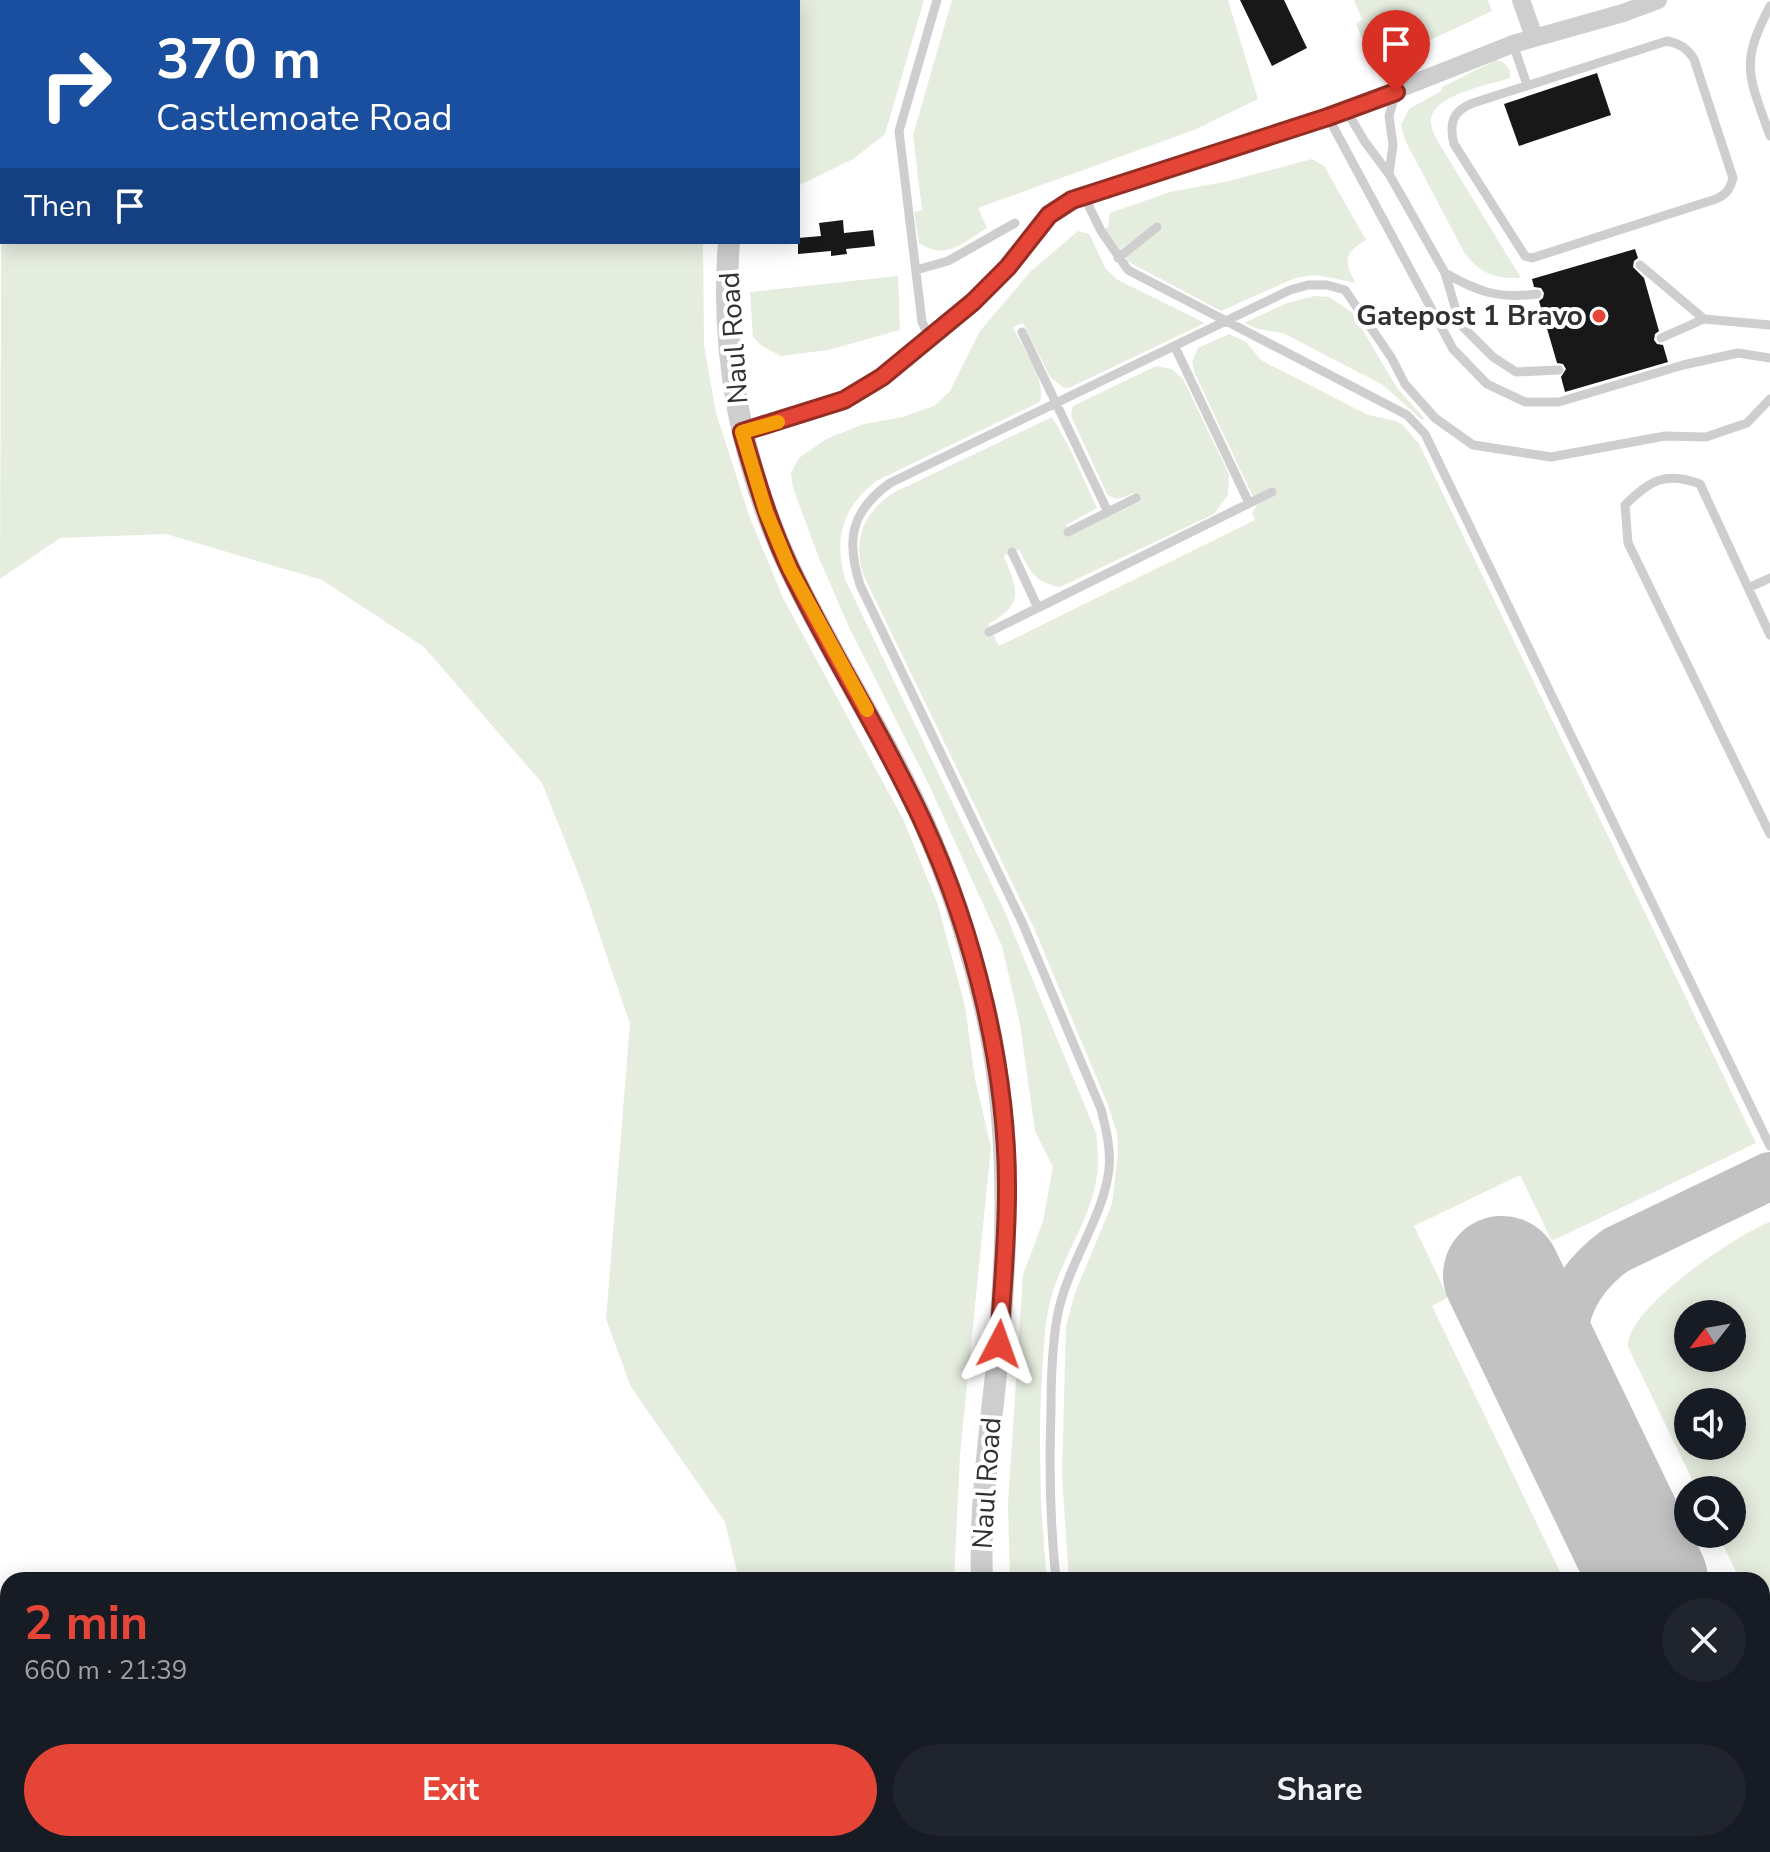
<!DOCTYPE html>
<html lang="en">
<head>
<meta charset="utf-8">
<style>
	:root { --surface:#171b24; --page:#20242c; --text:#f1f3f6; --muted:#9ea1a6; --accent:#e54536 }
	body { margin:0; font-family:"Nunito Sans",sans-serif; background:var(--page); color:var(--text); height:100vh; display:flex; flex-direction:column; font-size:30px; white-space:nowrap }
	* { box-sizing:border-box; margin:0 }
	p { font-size:26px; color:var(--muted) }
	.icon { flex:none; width:44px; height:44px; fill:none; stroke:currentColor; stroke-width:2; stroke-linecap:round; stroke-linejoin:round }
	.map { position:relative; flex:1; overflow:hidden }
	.details { position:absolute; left:0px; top:1572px; width:1770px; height:280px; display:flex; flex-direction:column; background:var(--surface); border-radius:24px 24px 0 0; box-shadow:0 4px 20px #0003 }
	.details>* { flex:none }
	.guide { position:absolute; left:0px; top:0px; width:800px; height:244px; box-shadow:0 4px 20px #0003; background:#1a4fa0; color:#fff; overflow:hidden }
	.needle { width:52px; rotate:239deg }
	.tools { position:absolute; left:1674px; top:1300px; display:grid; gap:16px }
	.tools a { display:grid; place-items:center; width:72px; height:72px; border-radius:50%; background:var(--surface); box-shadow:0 4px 20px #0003; font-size:40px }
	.pin { position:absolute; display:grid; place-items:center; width:68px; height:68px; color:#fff; margin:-82px -34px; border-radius:50% 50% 50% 0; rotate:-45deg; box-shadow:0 0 8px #0007 }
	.pin .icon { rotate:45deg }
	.me { position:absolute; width:88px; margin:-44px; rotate:4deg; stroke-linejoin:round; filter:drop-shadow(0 0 6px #0008) }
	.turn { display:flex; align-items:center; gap:28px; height:168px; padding:0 24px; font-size:36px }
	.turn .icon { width:104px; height:104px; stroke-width:2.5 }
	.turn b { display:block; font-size:56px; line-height:68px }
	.then { display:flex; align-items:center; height:76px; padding:0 24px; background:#0003; gap:16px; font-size:30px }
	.round { display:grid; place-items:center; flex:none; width:84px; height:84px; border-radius:42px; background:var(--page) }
	.summary { display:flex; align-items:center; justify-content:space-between; height:136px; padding:0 24px }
	h1 { font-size:48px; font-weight:700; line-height:60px; color:var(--accent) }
	.cta { display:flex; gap:16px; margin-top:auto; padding:16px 24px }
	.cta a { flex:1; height:92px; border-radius:48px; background:var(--accent); color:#fff; font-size:32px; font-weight:700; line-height:92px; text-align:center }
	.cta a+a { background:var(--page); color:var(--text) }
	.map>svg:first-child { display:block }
	.green { fill:#e5eddf; fill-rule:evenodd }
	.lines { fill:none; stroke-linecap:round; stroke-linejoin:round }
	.taxiway { stroke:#c2c2c2; stroke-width:48 }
	.runway { stroke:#c2c2c2; stroke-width:118 }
	.building { fill:#181818 }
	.service { stroke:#cecece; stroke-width:9 }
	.minor { stroke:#cecece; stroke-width:18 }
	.tertiary { stroke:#cecece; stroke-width:22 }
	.secondary { stroke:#bbb; stroke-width:26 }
	.route-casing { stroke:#952d23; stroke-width:20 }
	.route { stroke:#e54536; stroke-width:14 }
	.slow { stroke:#f59e0b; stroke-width:14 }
	.poi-dot { fill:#e54536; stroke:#fff; stroke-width:3 }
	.labels { text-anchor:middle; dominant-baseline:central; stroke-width:8; stroke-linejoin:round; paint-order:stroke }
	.poi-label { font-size:28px; font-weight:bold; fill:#313131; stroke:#fff; text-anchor:end }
	.street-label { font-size:28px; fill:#313131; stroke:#fff }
</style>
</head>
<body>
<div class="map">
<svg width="1770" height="1852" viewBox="0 0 1770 1852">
	<rect width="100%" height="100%" fill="#fff"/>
	<path class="green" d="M70,0h682l-686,2z
		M798,0h126l-39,134 -32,25 -55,27z
		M952,0h276l30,99 -64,31 -216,78 9,20c-25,15 -40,33 -68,15l-5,-31 8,-2 -9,-75z
		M1354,0h134l4,11 -68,32 -55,11 -13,-30 6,-5z
		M2,41v201h701l1,103 12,68 34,105 33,80 121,223 34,84 27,101 10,73 16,68 -31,308 -6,125h-215l-14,-58 -94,-135 -25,-68 24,-295 -47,-138 -41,-103 -118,-136 -102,-67 -156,-46 -106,4 -60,41z
		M1496,60l7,2 7,8v8c-20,7 -80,17 -79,44 0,6 4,13 6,18l84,138c-25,1 -40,-4 -56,-24l-60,-114 -4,-15 8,-16 32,-18 1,-4z
		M1312,159l12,7 42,74c-21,13 -24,20 -10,43l-40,-8 -21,3 -74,33 -94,-50 -1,-5 34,-29 -5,-4 -35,27 -4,-1 -12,-20 4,-2 2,-14 60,-21 59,-11z
		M1078,231l11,3 17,35 12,11 87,43 -134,64 -7,1 -14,-11 -27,-54 -10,4c9,22 34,52 27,75l-164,79c-34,27 -42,57 -31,98l159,331 92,223c2,16 3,32 0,49 -8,43 -38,81 -47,125 -5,21 -5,44 -7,66 -4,69 -2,138 5,207h-37l-2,-76 15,-229 20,-54 10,-54 -18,-36 -15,-107 -18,-78 -72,-159 -82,-162 -29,-67 -26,-70 -2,-15 8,-15 27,-19 38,-15 39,-7 31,-11 16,-15 30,-60 50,-59z
		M898,276l2,54 -72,20 -47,6 -19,-10 -9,-9 -3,-45z
		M1314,296l15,1 23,15 45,76 27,30 -2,2 -39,-35 -100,-52 -25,-4 -14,-6 43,-20z
		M1229,334l17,8 15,18 107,55 28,6 7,4 16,19 337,699 -204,98 -32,-66 -106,51 34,71 -16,9 132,274h-495l-7,-105 4,-149 9,-33 37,-89 6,-52 -1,-19 -9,-28 -74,-177 -171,-354c-10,-36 0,-60 30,-81l159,-76 17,30 28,61 -31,17 4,11 67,-33 -4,-10c-10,5 -17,9 -26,1l-36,-78 2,-10 83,-40 16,3 11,10 46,95 -1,21 -14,19 -154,73c-25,-4 -31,-17 -41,-38l-15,7c13,34 22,47 -16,68l11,22 256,-126 -3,-7 5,-8 -63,-133 -2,-10 6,-14z
		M1770,1222v419l-8,-16v-45h-22l-22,-46h14v-44h-35l-69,-143c-4,-37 109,-113 142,-125zM1688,1314h44v44h-44zM1688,1402h44v44h-44z
		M741,1844h267l2,8h-270z
		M1123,1844h568l4,8h-570z"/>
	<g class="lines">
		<path class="taxiway" d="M1561,1398c0,-63 -2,-107 55,-148l154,-74"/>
		<path class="runway" d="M1502,1275l147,305
			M1762,1813l8,17"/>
	</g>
	<path class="building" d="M1240,0h44l23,48 -35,18z
		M1597,73l14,42 -92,31 -15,-42z
		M843,220l1,13 29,-3 2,16 -29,3 1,5 -16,2v-5l-33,3v-16l23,-2 -2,-13z
		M1635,249l3,9 -4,3 -1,6 11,11 15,53 -4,3 -1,6 3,4 6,1 5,17 -103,30 -4,-15 5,-8 -3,-5 -6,-1 -18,-62 4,-3 1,-5 -3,-5 -7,-1 -2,-8z"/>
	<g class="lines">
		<path class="service" d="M1770,6c-31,59 -21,70 0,130
			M1667,41c13,3 19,6 27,18l39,119c-3,11 -6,16 -17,21l-184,59 -7,-2 -71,-112c-5,-20 -2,-33 19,-41z
			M1513,44l14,41
			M1346,110l19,32 24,32 56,99 15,51 33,33 23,15 43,-2
			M1328,117l125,232 34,35 38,18h34l124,-37 55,-12 32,5
			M1389,174l4,-29 -4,-29 7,-24
			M1084,196l17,35 27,39 279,145 18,19 345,712
			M1118,258l39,-31
			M1640,265l64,54
			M916,270l32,-9 67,-38
			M1445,273c33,19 54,26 92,21
			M1022,332l86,180
			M930,338l-8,-16 -23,-191 38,-131
			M1661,338l43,-19 66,6
			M1175,347l74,156
			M1068,532l68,-34
			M1012,552l26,56
			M1748,588l22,-10
			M989,632l283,-140
			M1770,635l-70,-151c-34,-13 -50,-4 -75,21l3,38 142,291
			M1056,1580c-6,-57 -7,-113 -5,-171 0,-30 1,-61 6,-91 9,-52 47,-101 52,-149 2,-21 -3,-40 -8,-60l-79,-187 -162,-337c-14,-45 -10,-73 30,-102l400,-193 18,-5h19l18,5 46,67 14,27 30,34 38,27 78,12 114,-21 41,1 41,-14 23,-24
			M1111,1844l2,8"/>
		<path class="minor" d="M1521,0l13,37
			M742,432l102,-32 38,-23 91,-75 35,-35 41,-52 23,-15 256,-83 185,-73 110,-31 35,-13"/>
		<path class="tertiary" d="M783,2l1,-2
			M729,242c-9,112 13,225 61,327 41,86 94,166 134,254 23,52 42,109 56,165 31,117 29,235 19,355 -7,79 -20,158 -17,237
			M1029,1844l3,8"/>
		<path class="secondary" d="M12,2l3,-2"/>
	</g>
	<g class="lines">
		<defs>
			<path id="route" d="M999,1344c3,-51 8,-101 8,-152 1,-122 -33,-260 -84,-370 -40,-87 -92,-167 -133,-253 -21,-44 -34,-90 -48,-137l102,-32 38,-23 91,-75 35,-35 41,-52 23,-15 256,-83 68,-25"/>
		</defs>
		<use href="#route" class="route-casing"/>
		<use href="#route" class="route"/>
		<path class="slow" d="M778,422l-36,10 24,80 24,57 77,141"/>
	</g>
	<circle class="poi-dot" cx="1599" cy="316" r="8"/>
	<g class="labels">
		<g class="poi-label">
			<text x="1583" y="316">Gatepost 1 Bravo</text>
		</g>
		<g class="street-label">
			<text transform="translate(734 338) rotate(-94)">Naul Road</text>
			<text transform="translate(987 1483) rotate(-86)">Naul Road</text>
		</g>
	</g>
</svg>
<div class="tools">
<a><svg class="needle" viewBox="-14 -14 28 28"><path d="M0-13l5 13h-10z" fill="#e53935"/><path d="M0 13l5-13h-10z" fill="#9ea1a6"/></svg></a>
<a><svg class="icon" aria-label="sound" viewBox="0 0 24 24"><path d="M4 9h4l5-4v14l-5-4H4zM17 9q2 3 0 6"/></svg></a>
<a><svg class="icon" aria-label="search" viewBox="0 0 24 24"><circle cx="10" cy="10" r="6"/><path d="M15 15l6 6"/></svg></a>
</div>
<div class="pin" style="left:1396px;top:92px;background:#d93025"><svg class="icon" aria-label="arrive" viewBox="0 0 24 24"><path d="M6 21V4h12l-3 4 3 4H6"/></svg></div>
<svg class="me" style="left:999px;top:1344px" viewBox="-20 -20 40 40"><path d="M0-17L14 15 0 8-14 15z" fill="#e54536" stroke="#fff" stroke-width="4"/></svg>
<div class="guide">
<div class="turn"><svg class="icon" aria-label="right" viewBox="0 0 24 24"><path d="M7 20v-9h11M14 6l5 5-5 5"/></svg><div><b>370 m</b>Castlemoate Road</div></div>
<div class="then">Then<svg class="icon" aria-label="arrive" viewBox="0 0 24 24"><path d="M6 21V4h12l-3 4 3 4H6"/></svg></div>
</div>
<section class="details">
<div class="summary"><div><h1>2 min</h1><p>660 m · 21:39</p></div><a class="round"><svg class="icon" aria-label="close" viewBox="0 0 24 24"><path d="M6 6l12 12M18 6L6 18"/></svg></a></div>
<div class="cta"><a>Exit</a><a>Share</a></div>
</section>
</div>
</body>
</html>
